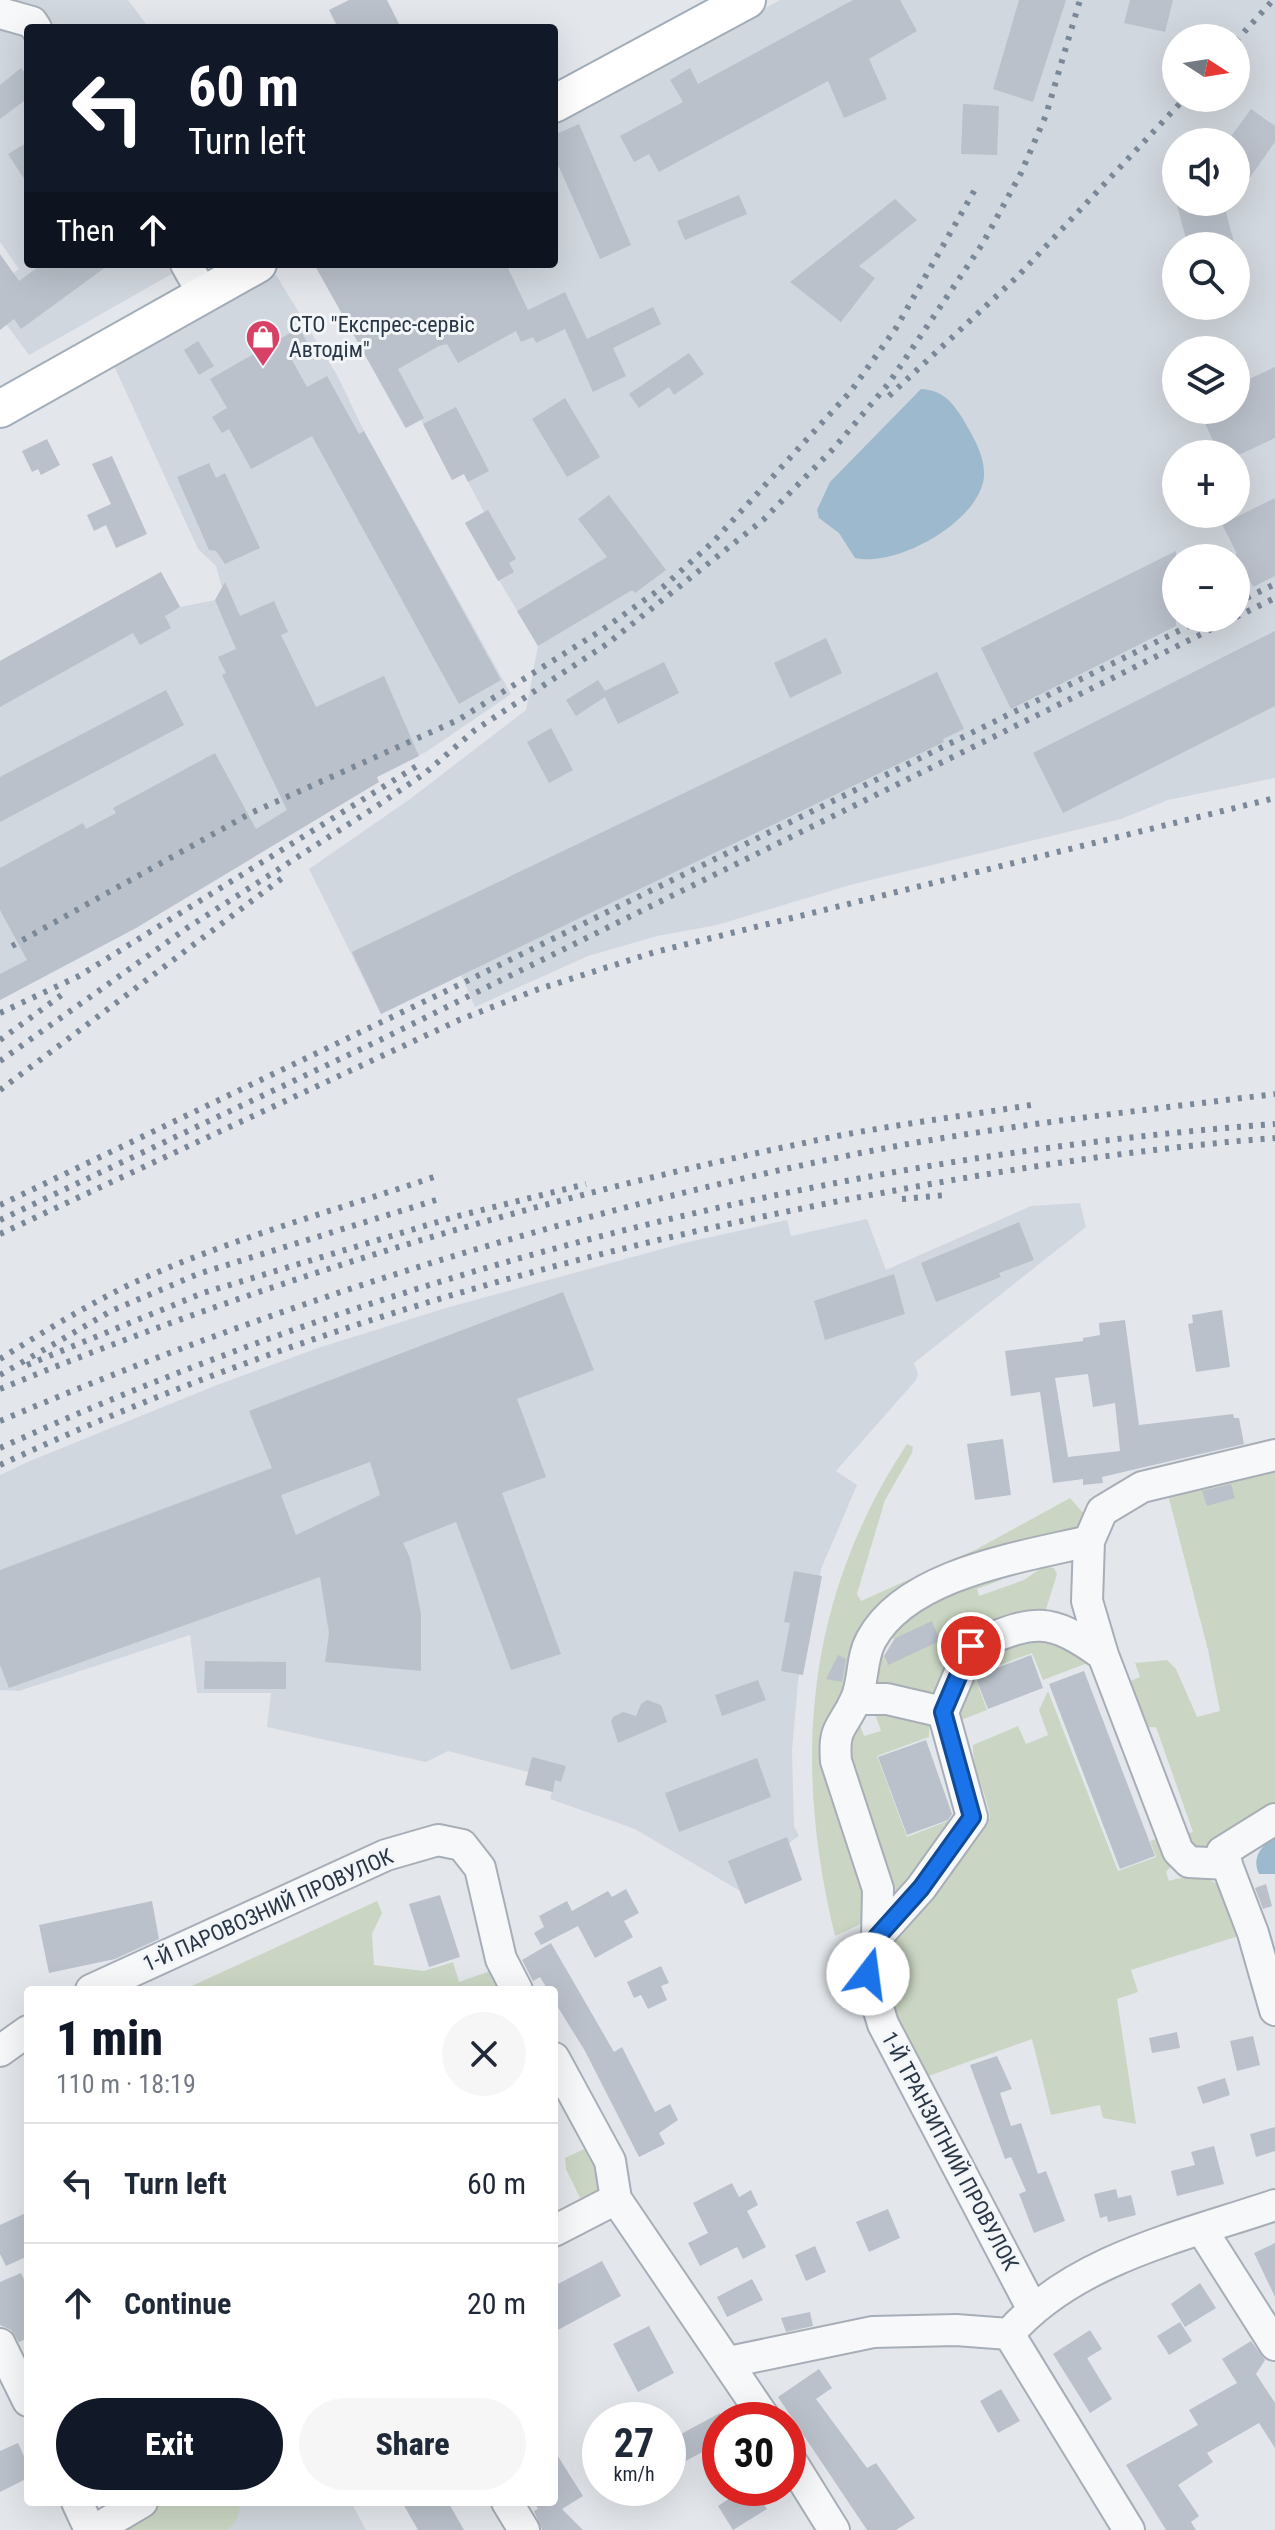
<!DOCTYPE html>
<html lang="en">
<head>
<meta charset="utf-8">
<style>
	:root { --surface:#fff; --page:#f6f6f7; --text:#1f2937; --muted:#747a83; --line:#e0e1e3; --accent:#111827 }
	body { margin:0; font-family:"Roboto Condensed",sans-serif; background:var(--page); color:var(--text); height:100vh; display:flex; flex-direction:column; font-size:30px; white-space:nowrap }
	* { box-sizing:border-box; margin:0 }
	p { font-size:26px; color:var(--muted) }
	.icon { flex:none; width:44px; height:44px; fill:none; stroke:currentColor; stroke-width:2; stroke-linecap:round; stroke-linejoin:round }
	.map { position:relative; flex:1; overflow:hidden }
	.sheet { position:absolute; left:24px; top:1986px; width:534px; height:520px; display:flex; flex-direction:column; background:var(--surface); border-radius:8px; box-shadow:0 8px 32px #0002 }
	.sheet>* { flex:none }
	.guide { position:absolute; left:24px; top:24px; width:534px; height:244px; border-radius:8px; box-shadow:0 8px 32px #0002; background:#111827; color:#fff; overflow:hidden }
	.needle { width:52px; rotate:102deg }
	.controls { position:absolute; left:1162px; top:24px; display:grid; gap:16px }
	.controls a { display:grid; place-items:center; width:88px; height:88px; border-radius:50%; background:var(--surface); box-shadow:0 8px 32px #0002; font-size:40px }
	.speed { position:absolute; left:582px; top:2402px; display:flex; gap:16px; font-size:40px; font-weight:700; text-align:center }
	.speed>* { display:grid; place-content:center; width:104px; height:104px; border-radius:50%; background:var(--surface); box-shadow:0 8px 32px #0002; line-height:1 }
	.speed small { font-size:20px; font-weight:400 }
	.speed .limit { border:12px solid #d22; background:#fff; color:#111 }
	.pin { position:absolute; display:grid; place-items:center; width:68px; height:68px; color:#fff; margin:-34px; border:4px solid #fff; border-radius:50%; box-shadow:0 2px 8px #0007 }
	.me { position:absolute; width:88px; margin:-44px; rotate:15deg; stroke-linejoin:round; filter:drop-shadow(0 0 6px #0008) }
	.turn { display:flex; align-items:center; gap:28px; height:168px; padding:0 32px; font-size:36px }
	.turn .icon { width:104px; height:104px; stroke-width:2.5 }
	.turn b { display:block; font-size:56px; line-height:68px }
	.then { display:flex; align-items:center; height:76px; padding:0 32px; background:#0003; gap:16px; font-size:30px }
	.round { display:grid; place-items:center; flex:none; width:84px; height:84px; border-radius:42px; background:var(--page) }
	.summary { display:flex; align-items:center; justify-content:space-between; height:136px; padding:0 32px }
	h1 { font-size:48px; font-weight:800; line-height:60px; color:var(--accent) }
	.primary-button { display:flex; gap:16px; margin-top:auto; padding:16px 32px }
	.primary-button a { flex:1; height:92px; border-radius:48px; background:var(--accent); color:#fff; font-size:32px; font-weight:800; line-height:92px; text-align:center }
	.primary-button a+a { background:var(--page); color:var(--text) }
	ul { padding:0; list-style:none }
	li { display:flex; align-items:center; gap:24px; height:120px; padding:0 32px; border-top:2px solid var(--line) }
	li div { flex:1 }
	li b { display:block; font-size:30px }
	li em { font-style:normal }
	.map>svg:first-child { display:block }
	.built { fill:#d1d7de; fill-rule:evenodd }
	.green { fill:#cad6c3; fill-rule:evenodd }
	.water { fill:#9cb9ce }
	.building { fill:#bac1ca; fill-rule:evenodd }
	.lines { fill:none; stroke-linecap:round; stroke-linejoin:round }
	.minor-casing { stroke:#a7aeb7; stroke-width:34 }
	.major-casing { stroke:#a1adb9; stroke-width:40 }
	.minor { stroke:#f6f8fa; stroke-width:30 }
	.major { stroke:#fff; stroke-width:36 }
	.rail { stroke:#7b8897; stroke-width:6; stroke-dasharray:4 8; stroke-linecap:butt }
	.route-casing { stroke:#114b97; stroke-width:20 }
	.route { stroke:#1a73e8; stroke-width:14 }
	.labels { text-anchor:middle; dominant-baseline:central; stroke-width:6; stroke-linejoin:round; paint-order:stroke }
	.poi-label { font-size:22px; fill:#293646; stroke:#f3f6f9; text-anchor:start }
	.street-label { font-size:22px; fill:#293646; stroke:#f3f6f9 }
</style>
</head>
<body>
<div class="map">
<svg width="1275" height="2530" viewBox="0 0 1275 2530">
	<rect width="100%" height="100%" fill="#e3e7ec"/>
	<path class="built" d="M0,0h128l21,28h-121v236h151l-2,7 -148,84 -29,-39v-34l19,-13 -19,-27z
		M780,0h495v778l-107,22 -47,19 -271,66 -133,40 -60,11 -69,20 -113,51 -14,-32 -80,39 -72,-145 101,-70 116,-89 12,-64 -73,-123 19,-11 -20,-38 -12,6 -31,-60 -16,8 -90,-164h239v-143zM1176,38h60v60h-60zM1176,142h60v60h-60zM1176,246h60v60h-60zM1176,350h60v60h-60zM1176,454h60v60h-60zM1176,558h60v60h-60z
		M276,275l61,100 27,56 147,263 -85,58 -49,25 -241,151 -136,72v-339l161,-89 19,35 35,-7 7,-12 -6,-22 -18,-17 -83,-181 5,-7 148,-85z
		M1080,1203l6,24 -172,136 4,11 -2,6 -80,91 21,14 -36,84 -23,112 -6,70 2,75 5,10 -10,7 13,37 -57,24 -5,-13 -105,-62 -85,-30 2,-7 -27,-7 3,-13 -80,-21 -22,11 -159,-35 4,-34h-74l-7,-58 -171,56 -19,-1v-215l30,-14 187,-76 101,-37 128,-40 238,-65 103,-23 4,16 76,-17 19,51 145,-64z
		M228,2502h123l15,28h-189z"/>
	<path class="green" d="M907,1444l6,3 -1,6 -27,47 -28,94 4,7 116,-52 93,-51 15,17v14l-174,65 -75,124 31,203 -32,15c-43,-176 -29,-339 72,-492z
		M1275,1461v354l-76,39 -21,-18 15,-4 -37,-105 -18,1 -17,-43 19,-8 -5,-14 32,-3 9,9 21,48 23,-6 -12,-61 -43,-167z
		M1044,1566l10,2 3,6 -13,42 -20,2 -88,80 -67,-9 7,-45 55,-46 77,-25 -7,7 -24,9 2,7 45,-16zM931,1622l9,19 -53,23 -8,-19z
		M1028,1629l62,33 -47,18 -11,-27 -58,22 13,35 -34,13 21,-71z
		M1048,1691l70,180 38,-14 -6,-16 15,-5 8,28 -7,8 3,9c51,-15 57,12 76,53l-114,36 7,22 -21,7 19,125 -33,-6 -3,-13 -49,10 -19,-76 -109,39 -36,-75 -10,-43 105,-137 8,-5c-3,-25 -18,-47 -17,-73l45,-19 8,18 22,-9 -9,-25z
		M873,1708l56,14v15l-52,19 30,81 51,-20 1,5 -69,79 -49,-158 19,-18 4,11 17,-5z
		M377,1901l5,12 -10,21 2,31 50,6 29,-9 6,20 37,-13 10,21h-323z
		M584,2149l11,7 4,26 -2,9 -17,7 -14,-29 -1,-11z
		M158,2502h83l-4,17 -9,11h-115z"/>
	<path class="water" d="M921,389c22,1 31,13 42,30 10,18 22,36 21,57 -3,45 -88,92 -129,82l-16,-25 -20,-15 -2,-8 13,-28z
		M1275,1836v38h-16c-8,-17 3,-28 16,-38z"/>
	<path class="building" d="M349,0h38l14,28h-63l-9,-18z
		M853,0h47l17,31 -48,28 18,40 -43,19 -16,-37 -169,91 -10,-18 -15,8 -14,-26 63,-34 -13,-22 20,-12 8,16z
		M1019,0h47l-33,102 -40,-13z
		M1130,0h43l-8,32 -41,-9z
		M21,68l7,9v21l-28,21v-34z
		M963,104l36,2 -2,49 -36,-1z
		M1251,109l24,17v16l-39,55v-55h-9z
		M579,124l52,121 -31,14 -46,-103v-21z
		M28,142v43l-20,-31z
		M739,195l8,19 -62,26 -8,-19z
		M895,199l22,21 -58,46 16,12 -34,44 -51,-40z
		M1176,202h24l3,9 21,-6 11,41h-47z
		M0,254l19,27 23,-17h68l-89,65 -7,-10 -14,11z
		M314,264h192l22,46 37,-18 22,47 66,-32 8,17 -48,24 13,28 -33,16 -28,-63 -29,14 -3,-6 -12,5 -5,-11 -58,32 -11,-19 -8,2 -41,23 26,49 -18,10z
		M299,328l12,21 -19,11 15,27 20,-11 32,58 5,-3 137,249 -42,24 -147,-268 -61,33 -22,-40 -7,4 -10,-16 15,-9 -17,-29z
		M198,341l16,25 -15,9 -15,-25z
		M689,353l15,21 -30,21 -5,-8 -30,21 -10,-14z
		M1275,367v71l-34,16h-22l-20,-44h37v-25z
		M565,398l35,59 -33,20 -35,-58z
		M456,407l33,64 -21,11 -4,-8 -12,6 -29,-56z
		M47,439l13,26 -19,10 -3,-6 -6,3 -10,-21z
		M112,456l35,78 -31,14 -10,-23 -12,6 -7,-16 24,-11 -19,-40z
		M209,463l7,15 9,-5 35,75 -35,16 -9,-13 -7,-1 -32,-73z
		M609,495l57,75 -31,23 -3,-3 -94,56 -21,-35 90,-54 -29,-38z
		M1275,498v78l-22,11 -6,-12 -11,5v-28l-14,-28z
		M488,510l28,49 -7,4 5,9 -16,9 -33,-58z
		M1176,551v75l-165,83 -30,-61z
		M161,572l19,35 -15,9 6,12 -31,17 -7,-12 -133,74v-46z
		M225,582l15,34 34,-15 14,31 -7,3 35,72 68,-31 35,80 -42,21 2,5 -243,146 -136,72v-26l27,-14 -27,-50v-42l83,-45 3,6 30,-16 -3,-5 102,-55 41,76 31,-19 -65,-135 4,-2 -8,-16 18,-8 -21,-49z
		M1275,631v75l-212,107 -30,-60z
		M826,638l16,35 -52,25 -16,-35z
		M664,662l15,31 -61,31 -13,-27 -29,19 -10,-16 32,-20 7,11z
		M937,672l27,57 -21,10 1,3 -563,272 -29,-62z
		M166,690l18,35 -184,97v-45z
		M551,728l22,42 -24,13 -22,-41z
		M1019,1222l15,38 -35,13 2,4 -65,25 -15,-39z
		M894,1274l11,40 -80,26 -11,-39z
		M563,1292l31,78 -77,29 29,78 -44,16 59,161 -50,16 -55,-148 -53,21 7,15 11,56v57l-96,-9 4,-29 -9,-56 -311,111 -9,-23v-95l272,-102 -23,-57zM370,1462l10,33 -84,40 -15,-40z
		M1222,1310l8,57 -34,5 -8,-48 5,-1 -1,-8z
		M1125,1320l14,105 94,-11 1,4h5l5,26 -142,33 1,6 -20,2v-6l-30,4 -13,-91 -29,4 -6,-45 78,-10v-3l17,-3 -1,-12zM1088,1374l5,33 22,-4 5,48 -52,6 -13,-79z
		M1003,1439l8,56 -36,5 -8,-56z
		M1231,1484l4,14 -28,8 -5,-15z
		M794,1571l28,5 -19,99 -22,-4 9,-48 -6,-1z
		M932,1621l8,20 -52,24 -4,-9 11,-18z
		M838,1655l8,4 -4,23 -16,-3z
		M1031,1655l12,33 -55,21 -12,-30 2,-4z
		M205,1661l81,1v27h-82z
		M1084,1671l71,185 -35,13 -71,-185z
		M758,1680l8,20 -44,16 -7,-21z
		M647,1700l14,5 6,17 -49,21 -7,-22 2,-4 10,-5 13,4 5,-12z
		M926,1740l26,74 -4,6 -41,15 -29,-78z
		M532,1757l34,9 -5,16 -6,-2 -2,12 -28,-7z
		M757,1758l14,39 -92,35 -14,-39z
		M787,1837l15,43 -57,24 -17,-43z
		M1266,1884l6,22 -9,3 -8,-21z
		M626,1889l13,24 -15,8 9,16 -38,21 -17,-32 -37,19 -7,-12 10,-6 -5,-11 28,-15 5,10 36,-20 4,6z
		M440,1895l20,62 -31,10 -20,-63z
		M152,1901l7,38 -44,20 -66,14 -10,-48z
		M551,1943l63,109 8,-5 33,65 15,-8 8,16 -19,13 6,11 -26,13 -54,-106 -31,-50v-11h-6l-8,-13 -7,4 -11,-21z
		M661,1966l8,17 -8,3 6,14 -19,9 -7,-14 -7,3 -7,-16z
		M1177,2032l3,16 -28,5 -3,-15z
		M1253,2036l7,29 -23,6 -7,-30z
		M997,2056l15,33 -12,4 11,33 10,-3 17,51 8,-3 19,50 -31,12 -15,-39 7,-3 -15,-34 -6,2 -35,-94z
		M1225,2078l5,17 -27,9 -6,-17z
		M1275,2127v24l-19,6 -6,-23z
		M1214,2146l10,38 -47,12 -6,-25 24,-6 -4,-13z
		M732,2183l7,14 12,-7 7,15 -11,6 19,36 -23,12 -6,-12 -37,19 -12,-23 20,-10 -15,-30z
		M1116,2189l2,9 13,-3 5,20 -28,7 -1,-6 -7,2 -6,-24z
		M888,2209l12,29 -31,14 -13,-30z
		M28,2212v44l-22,10 -6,-12v-29z
		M1275,2243v54l-21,-44z
		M815,2246l11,26 -20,9 -11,-26z
		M602,2261l19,35 -67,36v-46z
		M21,2273l7,15v50l-9,4 -8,-12 -11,-5v-43z
		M752,2279l11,21 -36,17 -10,-20z
		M1200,2283l16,25 -31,19 -14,-23z
		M810,2312l3,14 -27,6 -5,-14z
		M1180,2322l12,19 -23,14 -12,-19z
		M649,2326l25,47 -36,19 -25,-48z
		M1090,2330l12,19 -15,9 25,41 -22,14 -37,-59z
		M1251,2341l14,19 -9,14 19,29v45l-16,-25 -52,30 6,9 -35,23 21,31 -8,6 5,8h-30l-40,-65 72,-40 -9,-15 48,-27 -15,-24z
		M819,2369l13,19 -16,11 51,69 9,-5 39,55 -19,12h-29l-89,-133z
		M1001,2389l19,32 -22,12 -18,-32z
		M720,2413v23l-13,7 3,5 -30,16 -12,-23z
		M18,2443l10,22v13l-28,14v-41z
		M554,2450l29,46 -21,13 21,21h-41l-8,-19 4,-2 -4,-7h20z
		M745,2488h8l14,21 -34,21 -15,-24z
		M402,2502h46l16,28h-46z"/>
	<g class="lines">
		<defs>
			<path id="minor" d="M0,13l32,9 4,6
				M186,264l17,30
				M1089,1541l-2,60 16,54
				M856,1699h31l56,13
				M1275,1819l-53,33 31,81 22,77
				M877,1937l1,-48 -42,-128c-3,-36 7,-32 20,-62 8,-18 5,-41 15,-59 36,-67 152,-83 218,-99l13,-30 40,-24 133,-32
				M91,1990l295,-135 52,-15 24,5 18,23 21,91 16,31
				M0,2051l28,-20
				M554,2058l56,103 6,38 150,221
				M1202,2230l73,115
				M554,2231l62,-32
				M1032,2308l-149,-284 -15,-50 4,-25 5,-12 44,-49 51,-71 -29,-105 28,-66c61,-24 74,-33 132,9l75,196 11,11 38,2
				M1009,2334l120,196
				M0,2344l28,57
				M729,2362l144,-30 83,-2 53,4c65,-75 175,-98 266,-129
				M788,2456l46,74
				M77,2502l13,28
				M507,2502l17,28
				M95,2530l47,-28"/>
			<path id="major" d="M554,104l193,-104
				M0,409l258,-145"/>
		</defs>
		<use href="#minor" class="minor-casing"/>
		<use href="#major" class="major-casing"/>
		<use href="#minor" class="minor"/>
		<use href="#major" class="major"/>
		<path class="rail" d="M1236,41l37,-41
			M889,396l128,-119 168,-179
			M1236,603l39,-19
			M1236,617l39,-19
			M12,946l239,-133 207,-93 144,-90 61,-43 50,-45 138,-151 45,-63 81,-142
			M0,1013l79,-37 341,-212
			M0,1040l67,-49
			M0,1061l187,-133 190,-122 47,-32 51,-44 132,-86 156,-124 72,-73 54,-64 94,-140 38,-70 25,-58 34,-115
			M0,1090l285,-214
			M902,1199l44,-4
			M0,1205l465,-223 740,-364
			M0,1220l380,-180 854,-422
			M0,1234l459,-214 77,-30 119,-38 620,-154
			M0,1359c43,-27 87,-54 133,-76 96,-44 201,-72 301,-106
			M27,1365l176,-72 251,-76 132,-33
			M0,1375l111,-64 87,-37 238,-74
			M0,1389c258,-106 531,-189 804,-246 76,-17 155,-26 233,-39
			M0,1421c271,-115 552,-204 841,-264 143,-30 290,-45 434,-63
			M0,1448c395,-180 842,-292 1275,-324
			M0,1465c281,-131 582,-217 887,-273 128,-24 258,-44 388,-54"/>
	</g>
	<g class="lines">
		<defs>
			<path id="route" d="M868,1974l9,-37 44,-49 51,-71 -29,-105 28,-66"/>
		</defs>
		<use href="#route" class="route-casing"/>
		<use href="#route" class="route"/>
	</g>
	<defs>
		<symbol id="shop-pin" viewBox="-11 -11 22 30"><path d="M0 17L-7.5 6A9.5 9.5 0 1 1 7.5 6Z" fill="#d84165" stroke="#f3f6f9"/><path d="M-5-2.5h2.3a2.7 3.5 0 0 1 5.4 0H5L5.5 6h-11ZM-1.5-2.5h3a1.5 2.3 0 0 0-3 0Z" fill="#fff"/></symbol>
	</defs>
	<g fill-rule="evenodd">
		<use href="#shop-pin" x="243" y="317" width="40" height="54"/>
	</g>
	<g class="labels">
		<g class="poi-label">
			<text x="289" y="324">СТО "Експрес-сервіс<tspan x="289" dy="25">Автодім"</tspan></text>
		</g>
		<g class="street-label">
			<text transform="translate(268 1910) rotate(-24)">1-Й ПАРОВОЗНИЙ ПРОВУЛОК</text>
			<text transform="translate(950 2151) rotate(62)">1-Й ТРАНЗИТНИЙ ПРОВУЛОК</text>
		</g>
	</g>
</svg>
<div class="controls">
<a><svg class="needle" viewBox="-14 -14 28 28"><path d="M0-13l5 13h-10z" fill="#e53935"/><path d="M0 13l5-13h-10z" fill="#747a83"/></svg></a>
<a><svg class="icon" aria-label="sound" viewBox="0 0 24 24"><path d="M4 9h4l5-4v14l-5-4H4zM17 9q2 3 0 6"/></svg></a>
<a><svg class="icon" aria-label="search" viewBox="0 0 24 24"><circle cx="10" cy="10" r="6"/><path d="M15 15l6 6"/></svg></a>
<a><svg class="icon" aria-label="layers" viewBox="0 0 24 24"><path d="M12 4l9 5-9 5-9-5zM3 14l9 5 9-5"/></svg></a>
<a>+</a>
<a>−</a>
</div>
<div class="speed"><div>27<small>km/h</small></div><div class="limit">30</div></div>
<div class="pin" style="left:971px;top:1646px;background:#d93025"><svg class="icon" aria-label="arrive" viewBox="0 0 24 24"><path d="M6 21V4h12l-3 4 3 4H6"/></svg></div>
<svg class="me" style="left:868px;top:1974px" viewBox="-20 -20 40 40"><circle r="19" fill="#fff"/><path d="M0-13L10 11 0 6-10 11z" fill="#1a73e8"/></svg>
<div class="guide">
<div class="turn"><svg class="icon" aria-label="left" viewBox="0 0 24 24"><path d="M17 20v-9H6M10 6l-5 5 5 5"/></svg><div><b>60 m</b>Turn left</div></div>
<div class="then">Then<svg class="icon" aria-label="ahead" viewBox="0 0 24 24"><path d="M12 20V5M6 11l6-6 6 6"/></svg></div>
</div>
<section class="sheet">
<div class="summary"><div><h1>1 min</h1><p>110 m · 18:19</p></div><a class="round"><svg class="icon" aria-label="close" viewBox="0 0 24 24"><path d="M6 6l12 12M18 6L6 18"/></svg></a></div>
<ul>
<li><svg class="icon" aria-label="left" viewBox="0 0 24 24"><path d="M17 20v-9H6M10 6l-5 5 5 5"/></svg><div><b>Turn left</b></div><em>60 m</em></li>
<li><svg class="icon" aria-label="ahead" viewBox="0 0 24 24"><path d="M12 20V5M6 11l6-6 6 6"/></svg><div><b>Continue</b></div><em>20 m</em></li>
</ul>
<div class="primary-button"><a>Exit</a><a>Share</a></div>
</section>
</div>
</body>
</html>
